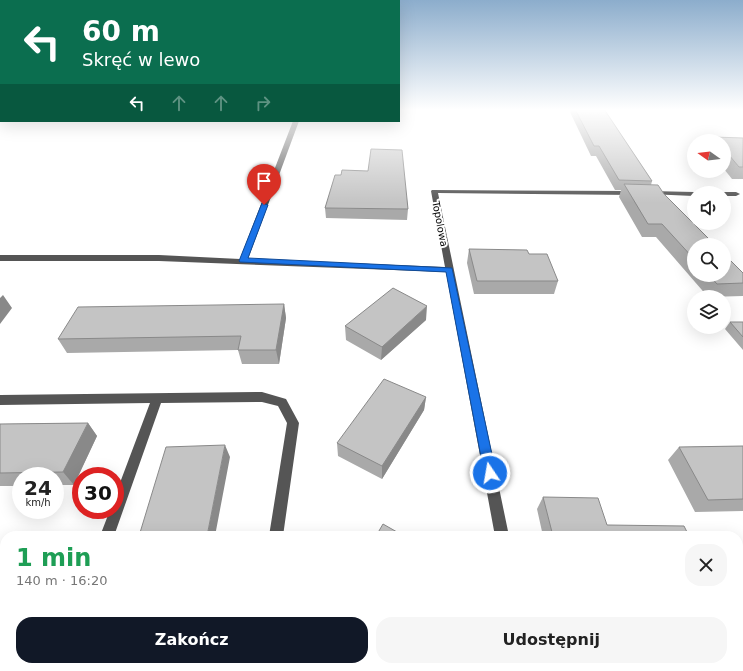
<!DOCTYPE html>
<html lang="pl">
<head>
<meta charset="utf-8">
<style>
	:root { --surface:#fff; --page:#f6f6f6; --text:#222; --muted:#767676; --accent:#111827 }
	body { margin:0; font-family:"DejaVu Sans",sans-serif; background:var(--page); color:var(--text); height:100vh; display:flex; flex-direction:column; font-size:15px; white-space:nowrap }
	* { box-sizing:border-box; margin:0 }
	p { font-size:13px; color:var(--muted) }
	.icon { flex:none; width:22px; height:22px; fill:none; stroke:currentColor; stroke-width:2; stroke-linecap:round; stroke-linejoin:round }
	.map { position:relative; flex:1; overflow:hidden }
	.details { position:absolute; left:0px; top:531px; width:743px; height:140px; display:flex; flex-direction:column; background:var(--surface); border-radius:16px 16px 0 0; box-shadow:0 4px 16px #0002 }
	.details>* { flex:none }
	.guide { position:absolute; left:0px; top:0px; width:400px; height:122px; box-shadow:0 4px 16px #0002; background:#0b6e4f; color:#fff; overflow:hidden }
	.needle { width:26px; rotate:284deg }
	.fabs { position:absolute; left:687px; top:134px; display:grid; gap:8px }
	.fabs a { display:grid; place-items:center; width:44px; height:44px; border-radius:50%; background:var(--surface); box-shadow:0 4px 16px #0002; font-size:20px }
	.speed { position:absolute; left:12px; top:467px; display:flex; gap:8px; font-size:20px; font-weight:700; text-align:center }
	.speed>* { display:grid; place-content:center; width:52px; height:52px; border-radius:50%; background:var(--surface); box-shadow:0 4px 16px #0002; line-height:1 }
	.speed small { font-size:10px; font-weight:400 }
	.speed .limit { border:6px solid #d22; background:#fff; color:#111 }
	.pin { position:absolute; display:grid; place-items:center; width:34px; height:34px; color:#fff; margin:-41px -17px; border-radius:50% 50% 50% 0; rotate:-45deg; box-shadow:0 0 4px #0007 }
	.pin .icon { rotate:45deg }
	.me { position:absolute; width:44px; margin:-22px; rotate:348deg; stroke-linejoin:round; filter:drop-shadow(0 0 3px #0008) }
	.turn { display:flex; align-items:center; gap:14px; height:84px; padding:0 16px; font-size:18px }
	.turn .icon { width:52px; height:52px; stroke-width:2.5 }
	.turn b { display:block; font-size:28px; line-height:34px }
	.lanes { display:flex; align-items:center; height:38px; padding:0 16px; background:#0003; justify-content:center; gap:20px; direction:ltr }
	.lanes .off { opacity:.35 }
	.round { display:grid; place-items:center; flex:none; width:42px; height:42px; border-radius:16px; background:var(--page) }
	.headline { display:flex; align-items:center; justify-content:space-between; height:68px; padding:0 16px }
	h1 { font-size:24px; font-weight:700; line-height:30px; color:#1e9e55 }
	.button { display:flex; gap:8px; margin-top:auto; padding:8px 16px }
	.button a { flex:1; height:46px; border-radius:16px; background:var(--accent); color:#fff; font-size:16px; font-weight:700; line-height:46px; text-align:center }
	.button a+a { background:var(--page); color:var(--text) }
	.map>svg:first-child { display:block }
	.green { fill:#dcdcdc }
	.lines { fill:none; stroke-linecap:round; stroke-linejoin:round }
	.minor { fill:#555; fill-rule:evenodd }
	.wall { fill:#a9a9a9 }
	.shaded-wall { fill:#898989 }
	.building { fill:#c4c4c4; stroke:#898989 }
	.route { fill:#1a73e8; stroke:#114b97 }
	.labels { text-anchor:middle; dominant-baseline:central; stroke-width:4; stroke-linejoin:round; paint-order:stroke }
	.street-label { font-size:10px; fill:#000; stroke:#fff }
</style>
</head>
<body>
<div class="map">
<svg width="743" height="671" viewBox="0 0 743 671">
	<rect width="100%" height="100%" fill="#fff"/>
	<path class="green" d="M0,577h5v79l-5,14z"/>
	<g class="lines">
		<path class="minor" d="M293,121h6l-51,138 197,8 -14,-76 1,-1 202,1 4,2 -4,2 -196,-2 71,343h-14l-49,-264 -287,-11h-159v-6h159l81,4z
			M650,191l44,1 3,1h-3v3l-46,-2 -2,-1z
			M724,192h12l4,2 -4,2h-12v-3h-3z
			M262,392l24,7 13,24 -16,113h-14l18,-113 -9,-17 -16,-4 -101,1 -47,133h-14l10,-26h5v-14l35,-93 -150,2v-10z
			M52,666h16l-1,5h-18z
			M248,666h16l1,5h-18z
			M520,666h16l2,5h-18z"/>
	</g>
	<path class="wall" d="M571,109h33l48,72 -1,4 43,60v30h30l19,-2v23l-35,1 -52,-60h-14l-23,-40 2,-7h-6l-19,-34h-5l-21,-44z
		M713,137l30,1v41h-11l-8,-10v-28h-13z
		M325,208l83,1 -1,11 -81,-2z
		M469,249l60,5 29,27 -4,13h-80l-7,-31z
		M284,304l2,14 -7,46h-37l-4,-14 -171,3 -9,-14z
		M426,320l-45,40 -35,-20 -1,-14z
		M730,322h13v28l-18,-21z
		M426,397l-2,13 -42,69 -44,-23 -1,-13z
		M88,423l9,13 -23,49h-19v-9h-34v10h-21v-62z
		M743,446v65l-48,1 -27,-52 11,-13z
		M543,497l64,28 82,11h-146l-6,-27z
		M363,666h26l-2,5h-17z"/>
	<path class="shaded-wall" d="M3,295l9,13 -12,16v-26z
		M284,304l2,14 -7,46 -3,-14z
		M427,306l-1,14 -45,40 1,-13z
		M426,397l-2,13 -42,69v-13z
		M88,423l9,13 -23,49 -11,-13z
		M225,445l5,12 -15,79h-8z
		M180,666h10l-1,5h-10z
		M387,666h2l-2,5h-3z"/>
	<path class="building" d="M575,109h29l48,72 -33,-1 -20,-34h-5z
		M713,137l30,1v29h-4l-15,-18v-8h-7z
		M371,149l31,1 6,59 -83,-1 10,-33h6l1,-5 26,1z
		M624,184l34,1 6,9 51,51h-21v14l-32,-35h-14z
		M469,249l58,1 2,4h18l11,27h-81z
		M724,254l19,19v10l-26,1 -8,-9h15z
		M393,288l34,18 -45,41 -37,-21z
		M284,304l-8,46h-38l3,-14 -183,3 20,-32z
		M730,322h13v15z
		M384,379l42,18 -44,69 -45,-23z
		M88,423l-25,49 -63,1v-49z
		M225,445l-18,91h-68l27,-89z
		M743,446v53l-35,1 -29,-53z
		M543,497l55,1 9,27 77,1 5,10h-136z
		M383,524l21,12h-28z
		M99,666h81l-1,5h-82z
		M372,666h15l-3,5h-5z"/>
	<linearGradient id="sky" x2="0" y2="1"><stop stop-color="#8cadcc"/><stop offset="0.54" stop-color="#fff"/><stop offset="1" stop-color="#fff" stop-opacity="0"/></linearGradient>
	<rect width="743" height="203" fill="url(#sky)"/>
	<path class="route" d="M262,203l6,2 -20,53 204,10 44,205 -2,4 -4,2 -4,-2 -2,-4 -38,-201 -206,-10 -1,-1z"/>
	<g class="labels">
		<g class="street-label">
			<text transform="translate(440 224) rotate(79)">Topolowa</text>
		</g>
	</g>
</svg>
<div class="fabs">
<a><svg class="needle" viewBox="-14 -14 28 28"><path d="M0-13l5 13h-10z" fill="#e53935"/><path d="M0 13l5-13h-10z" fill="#767676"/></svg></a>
<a><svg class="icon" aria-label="sound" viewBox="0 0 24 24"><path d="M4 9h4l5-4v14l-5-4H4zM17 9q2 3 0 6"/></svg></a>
<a><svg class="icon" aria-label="search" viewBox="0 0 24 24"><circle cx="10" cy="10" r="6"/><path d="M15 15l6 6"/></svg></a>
<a><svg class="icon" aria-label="layers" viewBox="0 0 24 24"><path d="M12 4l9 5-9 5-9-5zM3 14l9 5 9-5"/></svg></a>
</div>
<div class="speed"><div>24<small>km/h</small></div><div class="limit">30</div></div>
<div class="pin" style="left:264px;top:205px;background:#d93025"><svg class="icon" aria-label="arrive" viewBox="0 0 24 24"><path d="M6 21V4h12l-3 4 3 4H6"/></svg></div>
<svg class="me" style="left:490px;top:473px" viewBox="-20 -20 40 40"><circle r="17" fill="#1a73e8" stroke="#fff" stroke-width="3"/><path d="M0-11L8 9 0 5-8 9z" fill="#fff"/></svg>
<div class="guide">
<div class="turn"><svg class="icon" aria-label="left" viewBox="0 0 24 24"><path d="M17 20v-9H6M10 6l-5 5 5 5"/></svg><div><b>60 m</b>Skręć w lewo</div></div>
<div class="lanes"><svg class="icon" aria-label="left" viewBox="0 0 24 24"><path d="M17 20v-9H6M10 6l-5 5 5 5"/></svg><svg class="icon off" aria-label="ahead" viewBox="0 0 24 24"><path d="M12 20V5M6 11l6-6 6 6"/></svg><svg class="icon off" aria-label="ahead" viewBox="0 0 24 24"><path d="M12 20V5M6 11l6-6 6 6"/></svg><svg class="icon off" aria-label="right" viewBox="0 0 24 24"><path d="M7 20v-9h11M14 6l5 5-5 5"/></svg></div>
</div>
<section class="details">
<div class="headline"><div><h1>1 min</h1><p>140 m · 16:20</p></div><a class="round"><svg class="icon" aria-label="close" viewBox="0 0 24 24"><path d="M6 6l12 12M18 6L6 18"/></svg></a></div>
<div class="button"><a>Zakończ</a><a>Udostępnij</a></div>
</section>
</div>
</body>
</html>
